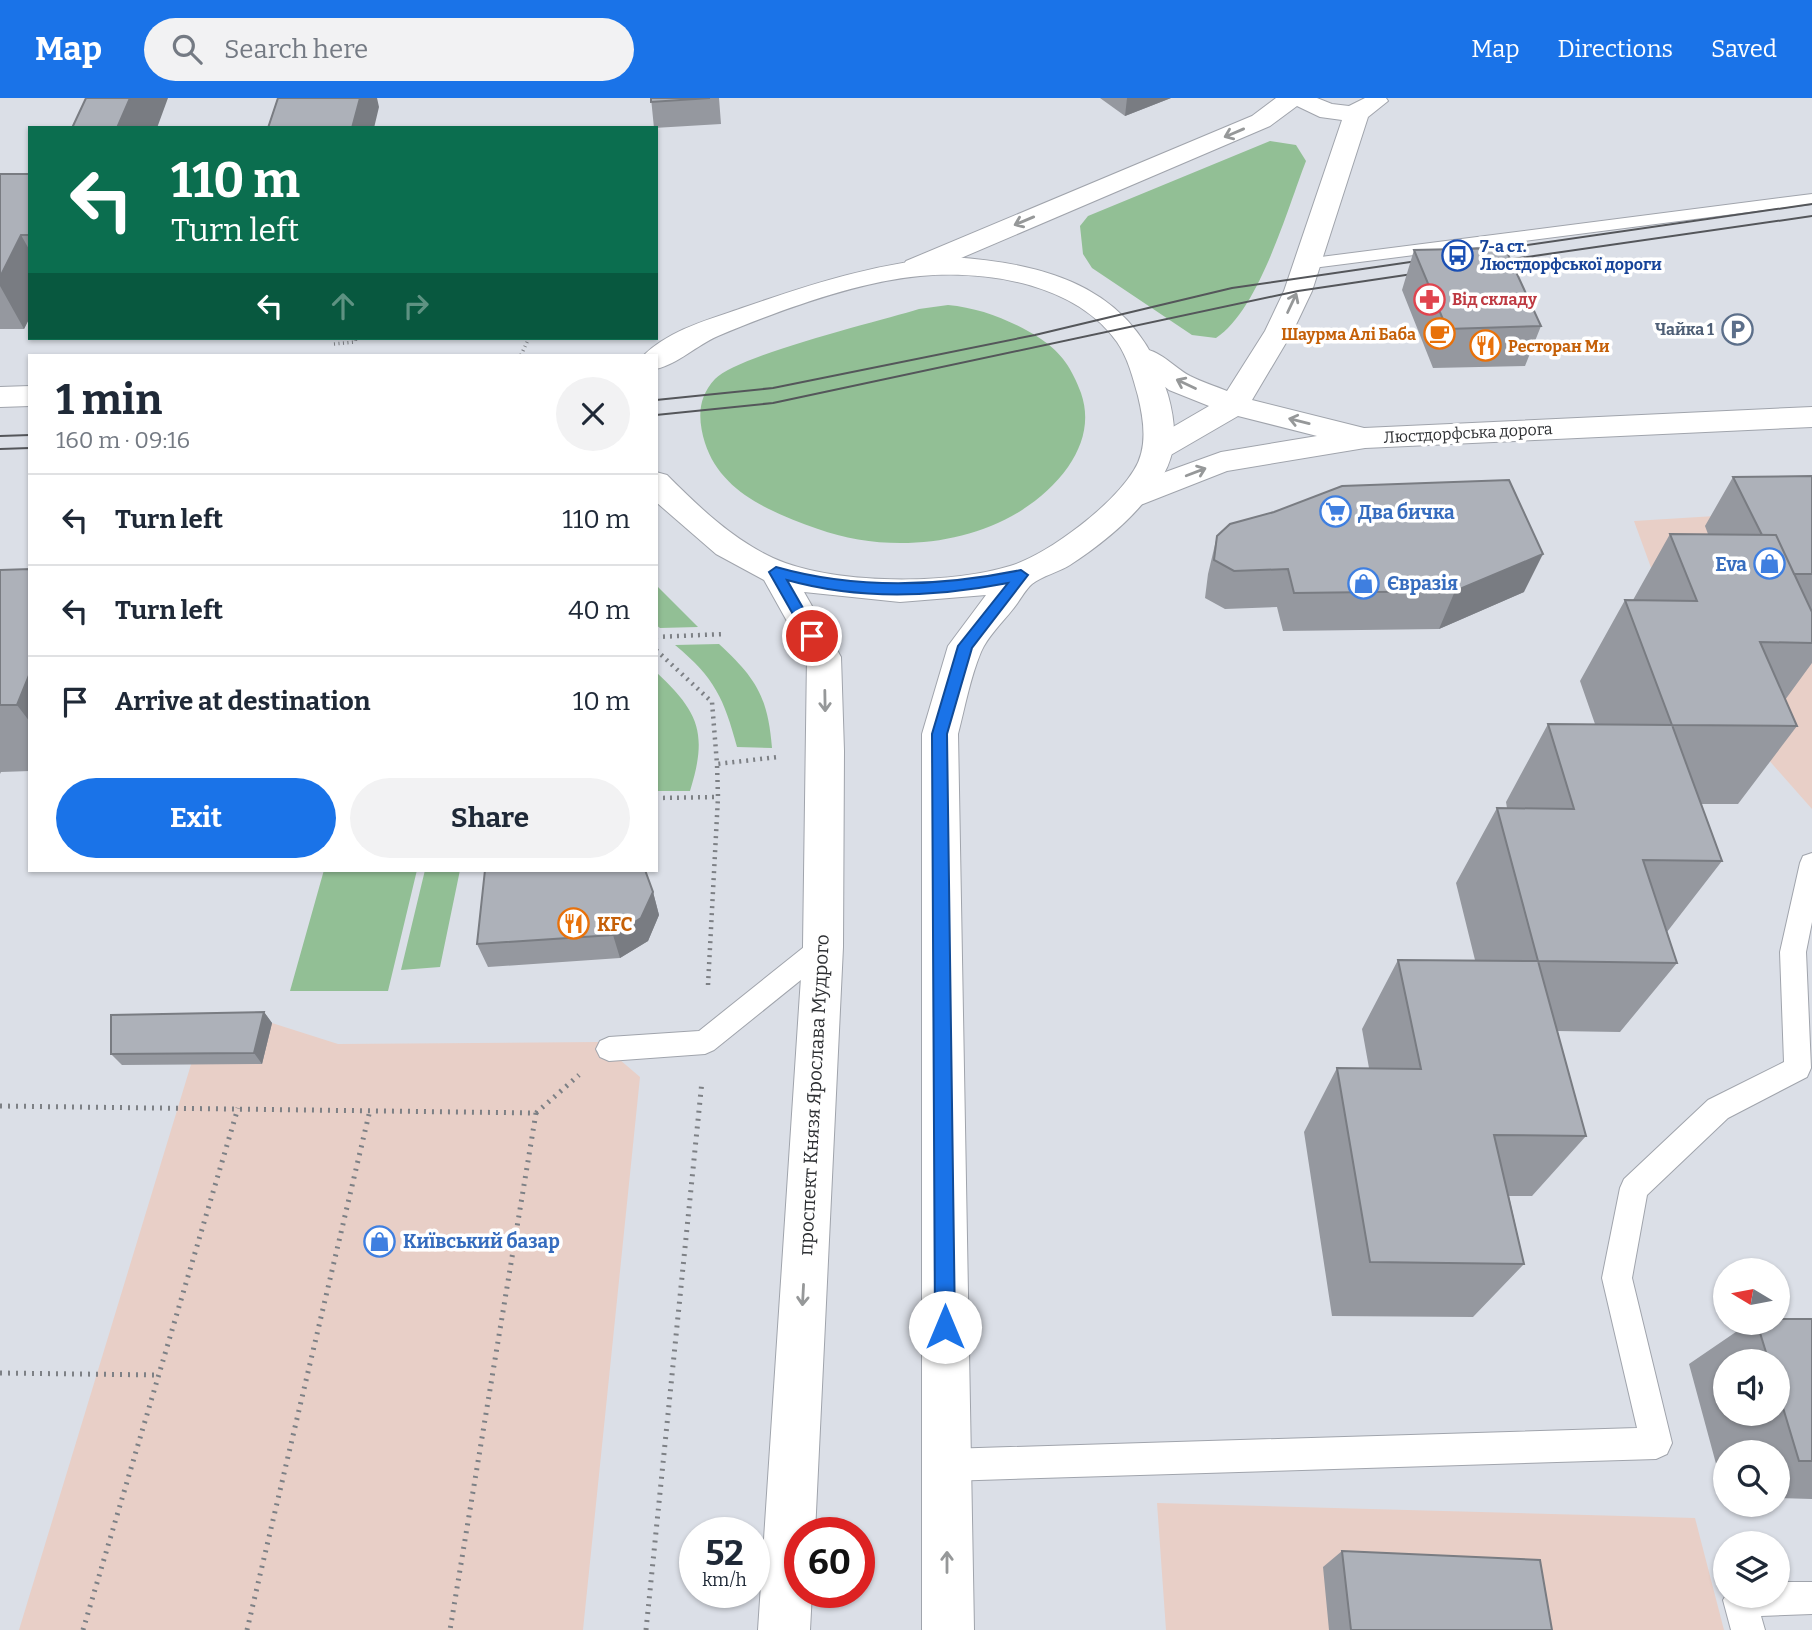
<!DOCTYPE html>
<html lang="en">
<head>
<meta charset="utf-8">
<style>
	:root { --surface:#fff; --page:#f2f2f3; --text:#1f2937; --muted:#747a83; --line:#e0e1e3; --accent:#1a73e8 }
	body { margin:0; font-family:Bitter,serif; background:var(--page); color:var(--text); height:100vh; display:flex; flex-direction:column; font-size:26px; white-space:nowrap }
	* { box-sizing:border-box; margin:0 }
	p { font-size:23px; color:var(--muted) }
	.icon { flex:none; width:38px; height:38px; fill:none; stroke:currentColor; stroke-width:2; stroke-linecap:round; stroke-linejoin:round }
	.map { position:relative; flex:1; overflow:hidden }
	.sheet { position:absolute; left:28px; top:256px; width:630px; height:518px; display:flex; flex-direction:column; background:var(--surface); border-radius:0px; box-shadow:0 2px 5px #0004 }
	.sheet>* { flex:none }
	.hud { position:absolute; left:28px; top:28px; width:630px; height:214px; border-radius:0px; box-shadow:0 2px 5px #0004; background:#0b6e4f; color:#fff; overflow:hidden }
	.needle { width:46px; rotate:280deg }
	.tools { position:absolute; left:1713px; top:1160px; display:grid; gap:14px }
	.tools a { display:grid; place-items:center; width:77px; height:77px; border-radius:50%; background:var(--surface); box-shadow:0 2px 5px #0004; font-size:35px }
	.speed { position:absolute; left:679px; top:1419px; display:flex; gap:14px; font-size:35px; font-weight:700; text-align:center }
	.speed>* { display:grid; place-content:center; width:91px; height:91px; border-radius:50%; background:var(--surface); box-shadow:0 2px 5px #0004; line-height:1 }
	.speed small { font-size:18px; font-weight:400 }
	.speed .limit { border:10px solid #d22; background:#fff; color:#111 }
	.pin { position:absolute; display:grid; place-items:center; width:60px; height:60px; color:#fff; margin:-30px; border:4px solid #fff; border-radius:50%; box-shadow:0 2px 7px #0007 }
	.me { position:absolute; width:77px; margin:-38px; rotate:0deg; stroke-linejoin:round; filter:drop-shadow(0 0 5px #0008) }
	.turn { display:flex; align-items:center; gap:24px; height:147px; padding:0 28px; font-size:32px }
	.turn .icon { width:91px; height:91px; stroke-width:2.5 }
	.turn b { display:block; font-size:49px; line-height:60px }
	.lanes { display:flex; align-items:center; height:66px; padding:0 28px; background:#0003; justify-content:center; gap:35px; direction:ltr }
	.lanes .off { opacity:.35 }
	.round { display:grid; place-items:center; flex:none; width:74px; height:74px; border-radius:37px; background:var(--page) }
	.head { display:flex; align-items:center; justify-content:space-between; height:119px; padding:0 28px }
	h1 { font-size:42px; font-weight:700; line-height:52px }
	.action { display:flex; gap:14px; margin-top:auto; padding:14px 28px }
	.action a { flex:1; height:80px; border-radius:42px; background:var(--accent); color:#fff; font-size:28px; font-weight:700; line-height:80px; text-align:center }
	.action a+a { background:var(--page); color:var(--text) }
	ul { padding:0; list-style:none }
	li { display:flex; align-items:center; gap:21px; height:91px; padding:0 28px; border-top:2px solid var(--line) }
	li div { flex:1 }
	li b { display:block; font-size:26px }
	li em { font-style:normal }
	header { display:flex; align-items:center; gap:42px; box-sizing:border-box; height:98px; padding:0 35px; background:var(--accent); color:#fff }
	header strong { font-size:33px }
	nav { display:flex; gap:38px; margin-inline-start:auto; font-size:24px }
	.search { width:490px; height:63px; background:var(--page); display:flex; align-items:center; gap:18px; box-sizing:border-box; padding:0 24px; border-radius:38px; color:var(--muted); font-size:26px }
	.map>svg:first-child { display:block }
	.commercial { fill:#e8cfc7 }
	.green { fill:#92bf95 }
	.lines { fill:none; stroke-linecap:round; stroke-linejoin:round }
	.service-casing { stroke:#a0a4ac; stroke-width:2 }
	.secondary-casing { stroke:#a0a4ac; stroke-width:2 }
	.primary-casing { stroke:#a0a4ac; stroke-width:2 }
	.path-far2 { stroke:#7d8085; stroke-width:3.5; stroke-dasharray:1 3.5; stroke-linecap:butt }
	.path-far1 { stroke:#7d8085; stroke-width:4.5; stroke-dasharray:2 5; stroke-linecap:butt }
	.path { stroke:#7d8085; stroke-width:5; stroke-dasharray:2 6; stroke-linecap:butt }
	.service { fill:#fff; fill-rule:evenodd }
	.secondary { fill:#fff; fill-rule:evenodd }
	.primary { fill:#fff; fill-rule:evenodd }
	.tram { stroke:#54565a; stroke-width:2 }
	.wall { fill:#95989f; fill-rule:evenodd }
	.shaded-wall { fill:#797c82 }
	.building { fill:#adb1b9; stroke:#797c82; stroke-width:2 }
	.oneway { stroke:#969899 }
	.route { fill:#1a73e8; stroke:#114b97; stroke-width:2 }
	.labels { text-anchor:middle; dominant-baseline:central; stroke-width:7; stroke-linejoin:round; paint-order:stroke }
	.far-transit-label { font-size:16px; font-weight:bold; fill:#164399; stroke:#fff; text-anchor:start }
	.far-health-label { font-size:16px; font-weight:bold; fill:#be3a42; stroke:#fff; text-anchor:start }
	.far-service-label { font-size:16px; font-weight:bold; fill:#4e5e75; stroke:#fff; text-anchor:end }
	.far-food-label { font-size:16px; font-weight:bold; fill:#c56008; stroke:#fff; text-anchor:end }
	.far-street-label { font-size:16px; fill:#2e3033; stroke:#fff }
	.shop-label { font-size:19px; font-weight:bold; fill:#366cbe; stroke:#fff; text-anchor:start }
	.food-label { font-size:19px; font-weight:bold; fill:#c56008; stroke:#fff; text-anchor:start }
	.street-label { font-size:19px; fill:#2e3033; stroke:#fff }
</style>
</head>
<body>
<header>
<strong>Map</strong>
<div class="search"><svg class="icon" aria-label="search" viewBox="0 0 24 24"><circle cx="10" cy="10" r="6"/><path d="M15 15l6 6"/></svg>Search here</div>
<nav><a>Map</a><a>Directions</a><a>Saved</a></nav>
</header>
<div class="map">
<svg width="1812" height="1532" viewBox="0 0 1812 1532">
	<rect width="100%" height="100%" fill="#dbdfe7"/>
	<path class="commercial" d="M1812,412v299l-76,-86 -67,-106 -35,-96z
		M272,925l66,21 261,-2 41,35 -57,553h-564l184,-605z
		M1157,1405l538,15 29,112h-558z"/>
	<path class="green" d="M1270,43l26,4 10,16c-19,49 -47,149 -90,177l-24,-3 -100,-67 -9,-14 -3,-28 8,-10z
		M948,207c33,3 65,16 93,34 21,14 31,30 40,54 9,26 3,51 -13,74 -54,75 -167,92 -250,62 -45,-16 -97,-36 -113,-86 -7,-23 -8,-45 10,-64 23,-24 165,-58 204,-70z
		M656,487l42,42 -38,1 -4,-3z
		M719,546c37,34 49,53 53,104l-35,-1c-13,-48 -22,-69 -62,-102z
		M656,574c43,40 52,61 34,119h-34z
		M324,772h93l-29,121h-98z
		M425,772h35l-20,97 -39,3z"/>
	<g class="lines">
		<defs>
			<path id="service" d="M1812,96v10l-507,65 -9,-5 9,-5z
				M1812,755v69l-6,30 5,116 -4,9 -79,41 -81,77 -15,83 40,165 -5,11 -11,5 -709,22 -11,-5 -5,-11 5,-11 11,-5 690,-21 -35,-150 18,-90 4,-9 84,-79 76,-38 -4,-110 20,-89 3,-7z
				M823,838l9,3 4,8 -4,8 -118,95 -9,4 -96,7 -9,-4 -4,-8 4,-8 9,-4 90,-6 115,-92z
				M1778,1484h34v32l-51,2 4,14h-34l-8,-30 3,-5 52,1z"/>
			<path id="secondary" d="M1276,0h41l15,6 17,2 16,-8h21l2,3 -20,16 -56,174 -19,40 -41,69 112,28 448,-21v20l-447,21 -138,23 -84,33 -11,3 -11,-3 -5,-8 5,-8 100,-36 96,-16 -79,-20 -69,40 -11,3 -11,-3 -4,-7 4,-7 62,-36 -40,-16 -43,-34 5,-6c24,-7 39,15 59,26 12,6 25,10 37,15l38,-60 19,-40 58,-171 -22,-3 -23,-11 -27,20 -344,147h-20l-4,-6 4,-6 346,-145z"/>
			<path id="primary" d="M953,159c100,7 185,33 215,138 8,29 10,56 -6,82 -21,35 -58,66 -92,88 -11,7 -28,11 -38,19 -7,6 -13,18 -19,25 -10,13 -26,28 -32,43 -11,26 -16,55 -23,82l16,896h-52v-896l26,-88 38,-51 -86,7 -96,-10 37,65 3,94 -1,196 -28,586h-15v59h12l-2,38h-52l45,-683 4,-290 -43,-77 -48,-26 -60,-52v-30l11,3c32,32 65,64 106,83 60,27 174,27 237,8 39,-12 103,-61 124,-96 14,-22 10,-49 4,-74 -5,-18 -10,-38 -21,-54 -42,-59 -131,-72 -197,-66 -65,6 -142,35 -202,60 -21,9 -40,28 -62,33v-14h-12c27,-26 67,-36 101,-48 69,-24 135,-45 208,-50z
				M30,288v20l-30,1v-20z"/>
		</defs>
		<use href="#service" class="service-casing"/>
		<use href="#secondary" class="secondary-casing"/>
		<use href="#primary" class="primary-casing"/>
		<path class="path-far2" d="M334,246l21,-2 1,-4
			M521,257l8,-17"/>
		<path class="path-far1" d="M656,539l68,-3
			M656,552l56,52 5,62 61,-7
			M656,700l62,-1 -1,-33
			M708,887l10,-188"/>
		<path class="path" d="M0,1008l536,7 -86,517
			M536,1015l43,-38
			M0,1275l158,2
			M83,1532l155,-522
			M247,1532l123,-520
			M646,1532l56,-549"/>
		<use href="#service" class="service"/>
		<use href="#secondary" class="secondary"/>
		<use href="#primary" class="primary"/>
		<path class="tram" d="M1486,153l326,-47
			M1492,164l320,-46
			M656,302l117,-12 262,-53 197,-47 199,-29
			M656,317l117,-12 525,-112 128,-19
			M0,338l30,-1
			M0,351l30,-1"/>
	</g>
	<path class="wall" d="M651,0h68l2,26 -67,4z
		M1100,0h71l-46,18z
		M0,76h30v143l-6,12h-24z
		M1414,152l127,76 -16,40 -92,2 -31,-78z
		M1812,378v187l-27,37 12,26 -59,78h-37l21,57 -55,71 10,31 -57,69 -63,-1 29,105 -54,60h-23l15,68 -51,53 -141,-1 -28,-184 33,-64h32l-7,-39 36,-69h77l-19,-77 41,-75h10l-1,-6 42,-78h47l-15,-43 45,-81h8l37,-66h38l-3,-8 28,-49z
		M1217,438l307,56 -85,37 -156,2 -6,-24 -52,2 -20,-11 3,-24z
		M30,471v202l-29,1 -1,2v-204z
		M653,794l6,23 -11,26 -28,17 -132,9 -11,-23z
		M264,914l8,11 -10,41 -140,1 -11,-11z
		M1812,1221v180l-34,-1v-46h-52l-1,45 -36,-133 60,-41h29zM1726,1264h52v52h-52z
		M1342,1453l210,79h-223l-6,-63z"/>
	<path class="shaded-wall" d="M130,0h38l-11,30h-40z
		M360,0h17l2,9 -5,21h-22z
		M1127,0h44l-46,18z
		M21,137l9,16v66l-6,12 -24,-43v-9z
		M1543,456l-19,38 -85,37 16,-38z
		M30,575v49l-13,-17z
		M653,794l6,23 -11,26 -28,17 -7,-23z
		M264,914l8,11 -10,41 -8,-11z"/>
	<path class="building" d="M86,0h44l-13,30h-45z
		M278,0h82l-8,30h-84z
		M651,0h59l-59,4z
		M0,76h30v61h-9l-21,42z
		M1505,150l36,78 -94,3 -33,-79z
		M1812,378v98h-18l-18,-39h-14l-29,-58z
		M1509,382l34,74 -88,37 -161,2 -6,-24 -54,2 -20,-11 3,-24 13,-12 44,-12 68,-26z
		M1670,436l106,1 36,77v31l-52,-1 37,84 -125,-1 -47,-125 72,1z
		M30,471v104l-13,32h-17v-135z
		M1548,626l124,1 50,136 -79,-1 34,103 -139,-2 -41,-153 77,1z
		M485,772h160l8,22 -12,26 -28,17 -136,9z
		M1398,862l140,1 48,175 -92,-1 30,129 -154,-2 -33,-194 84,1z
		M264,914l-10,41 -143,1v-39z
		M1778,1221h34v142h-13l-21,-70v-29h-9l-12,-39h21z
		M1342,1453l198,9 12,70h-201z"/>
	<defs><path id="oneway-shaft" d="M-6 0H5M1.5-3L5.5 0L1.5 3" fill="none" stroke-width="1.6" stroke-linecap="round" stroke-linejoin="round" transform="scale(1.75)"/></defs>
	<g class="oneway">
		<use href="#oneway-shaft" transform="translate(1234 35) rotate(157)"/>
		<use href="#oneway-shaft" transform="translate(1024 123) rotate(157)"/>
		<use href="#oneway-shaft" transform="translate(1292 205) rotate(-65)"/>
		<use href="#oneway-shaft" transform="translate(1186 286) rotate(-155)"/>
		<use href="#oneway-shaft" transform="translate(1299 323) rotate(-166)"/>
		<use href="#oneway-shaft" transform="translate(1196 374) rotate(-21)"/>
		<use href="#oneway-shaft" transform="translate(825 603) rotate(89)"/>
		<use href="#oneway-shaft" transform="translate(803 1197) rotate(93)"/>
		<use href="#oneway-shaft" transform="translate(947 1464) rotate(-90)"/>
	</g>
	<path class="route" d="M776,469c81,23 163,20 245,3l7,5 -56,73 -25,86 8,593 -3,7 -7,3 -7,-3 -3,-7 -3,-593 26,-88 50,-63c-72,14 -150,17 -221,-3l32,56 -7,5 -5,-2 -38,-67z"/>
	<defs>
		<symbol id="bus-ring" viewBox="-11 -11 22 22"><circle r="9.5" fill="#fff" stroke="#1a4fb4" stroke-width="1.5"/><path d="M-5-6H5V4H4V6H2V4H-2V6H-4V4H-5ZM-3.5-4V0h7V-4ZM-3.5 1.2v1.5H-2V1.2ZM2 1.2v1.5H3.5V1.2Z" fill="#1a4fb4"/></symbol>
		<symbol id="pharmacy-ring" viewBox="-11 -11 22 22"><circle r="9.5" fill="#fff" stroke="#e0444e" stroke-width="1.5"/><path d="M-2-6h4v4h4v4h-4v4h-4v-4h-4v-4h4Z" fill="#e0444e"/></symbol>
		<symbol id="parking-ring" viewBox="-11 -11 22 22"><circle r="9.5" fill="#fff" stroke="#5c6f8a" stroke-width="1.5"/><path d="M-3.5-5.5H1a3.5 3.5 0 0 1 0 7H-1V5.5H-3.5ZM-1-3.4V-.6H.8a1.4 1.4 0 0 0 0-2.8Z" fill="#5c6f8a"/></symbol>
		<symbol id="cafe-ring" viewBox="-11 -11 22 22"><circle r="9.5" fill="#fff" stroke="#e8710a" stroke-width="1.5"/><path d="M-5.5-4.5H6V0H3Q3 3.5 0 3.5H-2.5Q-5.5 3.5-5.5 0ZM3-3.2v2h1.7v-2ZM-6 4.5H4V6H-6Z" fill="#e8710a"/></symbol>
		<symbol id="restaurant-ring" viewBox="-11 -11 22 22"><circle r="9.5" fill="#fff" stroke="#e8710a" stroke-width="1.5"/><path d="M-5-6h1v4h1v-4h1v4h1v-4h1v5L-1.5 .5V6h-2V.5L-5-1ZM5-6V6H3V1.5H1.5Q1.5-4 5-6Z" fill="#e8710a"/></symbol>
		<symbol id="supermarket-ring" viewBox="-11 -11 22 22"><circle r="9.5" fill="#fff" stroke="#3f7fe0" stroke-width="1.5"/><path d="M-6-5.5h2.5l.6 2H6L4.5 2H-2.5L-4.4-4H-6ZM-1.5 3.2a1.3 1.3 0 1 0 .1 0ZM3 3.2a1.3 1.3 0 1 0 .1 0Z" fill="#3f7fe0"/></symbol>
		<symbol id="shop-ring" viewBox="-11 -11 22 22"><circle r="9.5" fill="#fff" stroke="#3f7fe0" stroke-width="1.5"/><path d="M-5-2.5h2.3a2.7 3.5 0 0 1 5.4 0H5L5.5 6h-11ZM-1.5-2.5h3a1.5 2.3 0 0 0-3 0Z" fill="#3f7fe0"/></symbol>
	</defs>
	<g fill-rule="evenodd">
		<use href="#bus-ring" x="1440" y="140" width="35" height="35"/>
		<use href="#pharmacy-ring" x="1412" y="184" width="35" height="35"/>
		<use href="#parking-ring" x="1720" y="214" width="35" height="35"/>
		<use href="#cafe-ring" x="1422" y="218" width="35" height="35"/>
		<use href="#restaurant-ring" x="1468" y="230" width="35" height="35"/>
		<use href="#supermarket-ring" x="1318" y="396" width="35" height="35"/>
		<use href="#shop-ring" x="1752" y="448" width="35" height="35"/>
		<use href="#shop-ring" x="1346" y="468" width="35" height="35"/>
		<use href="#restaurant-ring" x="556" y="808" width="35" height="35"/>
		<use href="#shop-ring" x="362" y="1126" width="35" height="35"/>
	</g>
	<g class="labels">
		<g class="far-transit-label">
			<text x="1480" y="148">7-а ст.<tspan x="1480" dy="18">Люстдорфської дороги</tspan></text>
		</g>
		<g class="far-health-label">
			<text x="1452" y="201">Від складу</text>
		</g>
		<g class="far-service-label">
			<text x="1714" y="231">Чайка 1</text>
		</g>
		<g class="far-food-label">
			<text x="1416" y="236">Шаурма Алі Баба</text>
			<text x="1508" y="248" text-anchor="start">Ресторан Ми</text>
		</g>
		<g class="far-street-label">
			<text transform="translate(1468 335) rotate(-3)">Люстдорфська дорога</text>
		</g>
		<g class="shop-label">
			<text x="1358" y="414">Два бичка</text>
			<text x="1747" y="466" text-anchor="end">Eva</text>
			<text x="1387" y="485">Євразія</text>
			<text x="403" y="1143">Київський базар</text>
		</g>
		<g class="food-label">
			<text x="597" y="826">KFC</text>
		</g>
		<g class="street-label">
			<text transform="translate(814 997) rotate(-87)">проспект Князя Ярослава Мудрого</text>
		</g>
	</g>
</svg>
<div class="tools">
<a><svg class="needle" viewBox="-14 -14 28 28"><path d="M0-13l5 13h-10z" fill="#e53935"/><path d="M0 13l5-13h-10z" fill="#747a83"/></svg></a>
<a><svg class="icon" aria-label="sound" viewBox="0 0 24 24"><path d="M4 9h4l5-4v14l-5-4H4zM17 9q2 3 0 6"/></svg></a>
<a><svg class="icon" aria-label="search" viewBox="0 0 24 24"><circle cx="10" cy="10" r="6"/><path d="M15 15l6 6"/></svg></a>
<a><svg class="icon" aria-label="layers" viewBox="0 0 24 24"><path d="M12 4l9 5-9 5-9-5zM3 14l9 5 9-5"/></svg></a>
</div>
<div class="speed"><div>52<small>km/h</small></div><div class="limit">60</div></div>
<div class="pin" style="left:812px;top:538px;background:#d93025"><svg class="icon" aria-label="arrive" viewBox="0 0 24 24"><path d="M6 21V4h12l-3 4 3 4H6"/></svg></div>
<svg class="me" style="left:945px;top:1229px" viewBox="-20 -20 40 40"><circle r="19" fill="#fff"/><path d="M0-13L10 11 0 6-10 11z" fill="#1a73e8"/></svg>
<div class="hud">
<div class="turn"><svg class="icon" aria-label="left" viewBox="0 0 24 24"><path d="M17 20v-9H6M10 6l-5 5 5 5"/></svg><div><b>110 m</b>Turn left</div></div>
<div class="lanes"><svg class="icon" aria-label="left" viewBox="0 0 24 24"><path d="M17 20v-9H6M10 6l-5 5 5 5"/></svg><svg class="icon off" aria-label="ahead" viewBox="0 0 24 24"><path d="M12 20V5M6 11l6-6 6 6"/></svg><svg class="icon off" aria-label="right" viewBox="0 0 24 24"><path d="M7 20v-9h11M14 6l5 5-5 5"/></svg></div>
</div>
<section class="sheet">
<div class="head"><div><h1>1 min</h1><p>160 m · 09:16</p></div><a class="round"><svg class="icon" aria-label="close" viewBox="0 0 24 24"><path d="M6 6l12 12M18 6L6 18"/></svg></a></div>
<ul>
<li><svg class="icon" aria-label="left" viewBox="0 0 24 24"><path d="M17 20v-9H6M10 6l-5 5 5 5"/></svg><div><b>Turn left</b></div><em>110 m</em></li>
<li><svg class="icon" aria-label="left" viewBox="0 0 24 24"><path d="M17 20v-9H6M10 6l-5 5 5 5"/></svg><div><b>Turn left</b></div><em>40 m</em></li>
<li><svg class="icon" aria-label="arrive" viewBox="0 0 24 24"><path d="M6 21V4h12l-3 4 3 4H6"/></svg><div><b>Arrive at destination</b></div><em>10 m</em></li>
</ul>
<div class="action"><a>Exit</a><a>Share</a></div>
</section>
</div>
</body>
</html>
